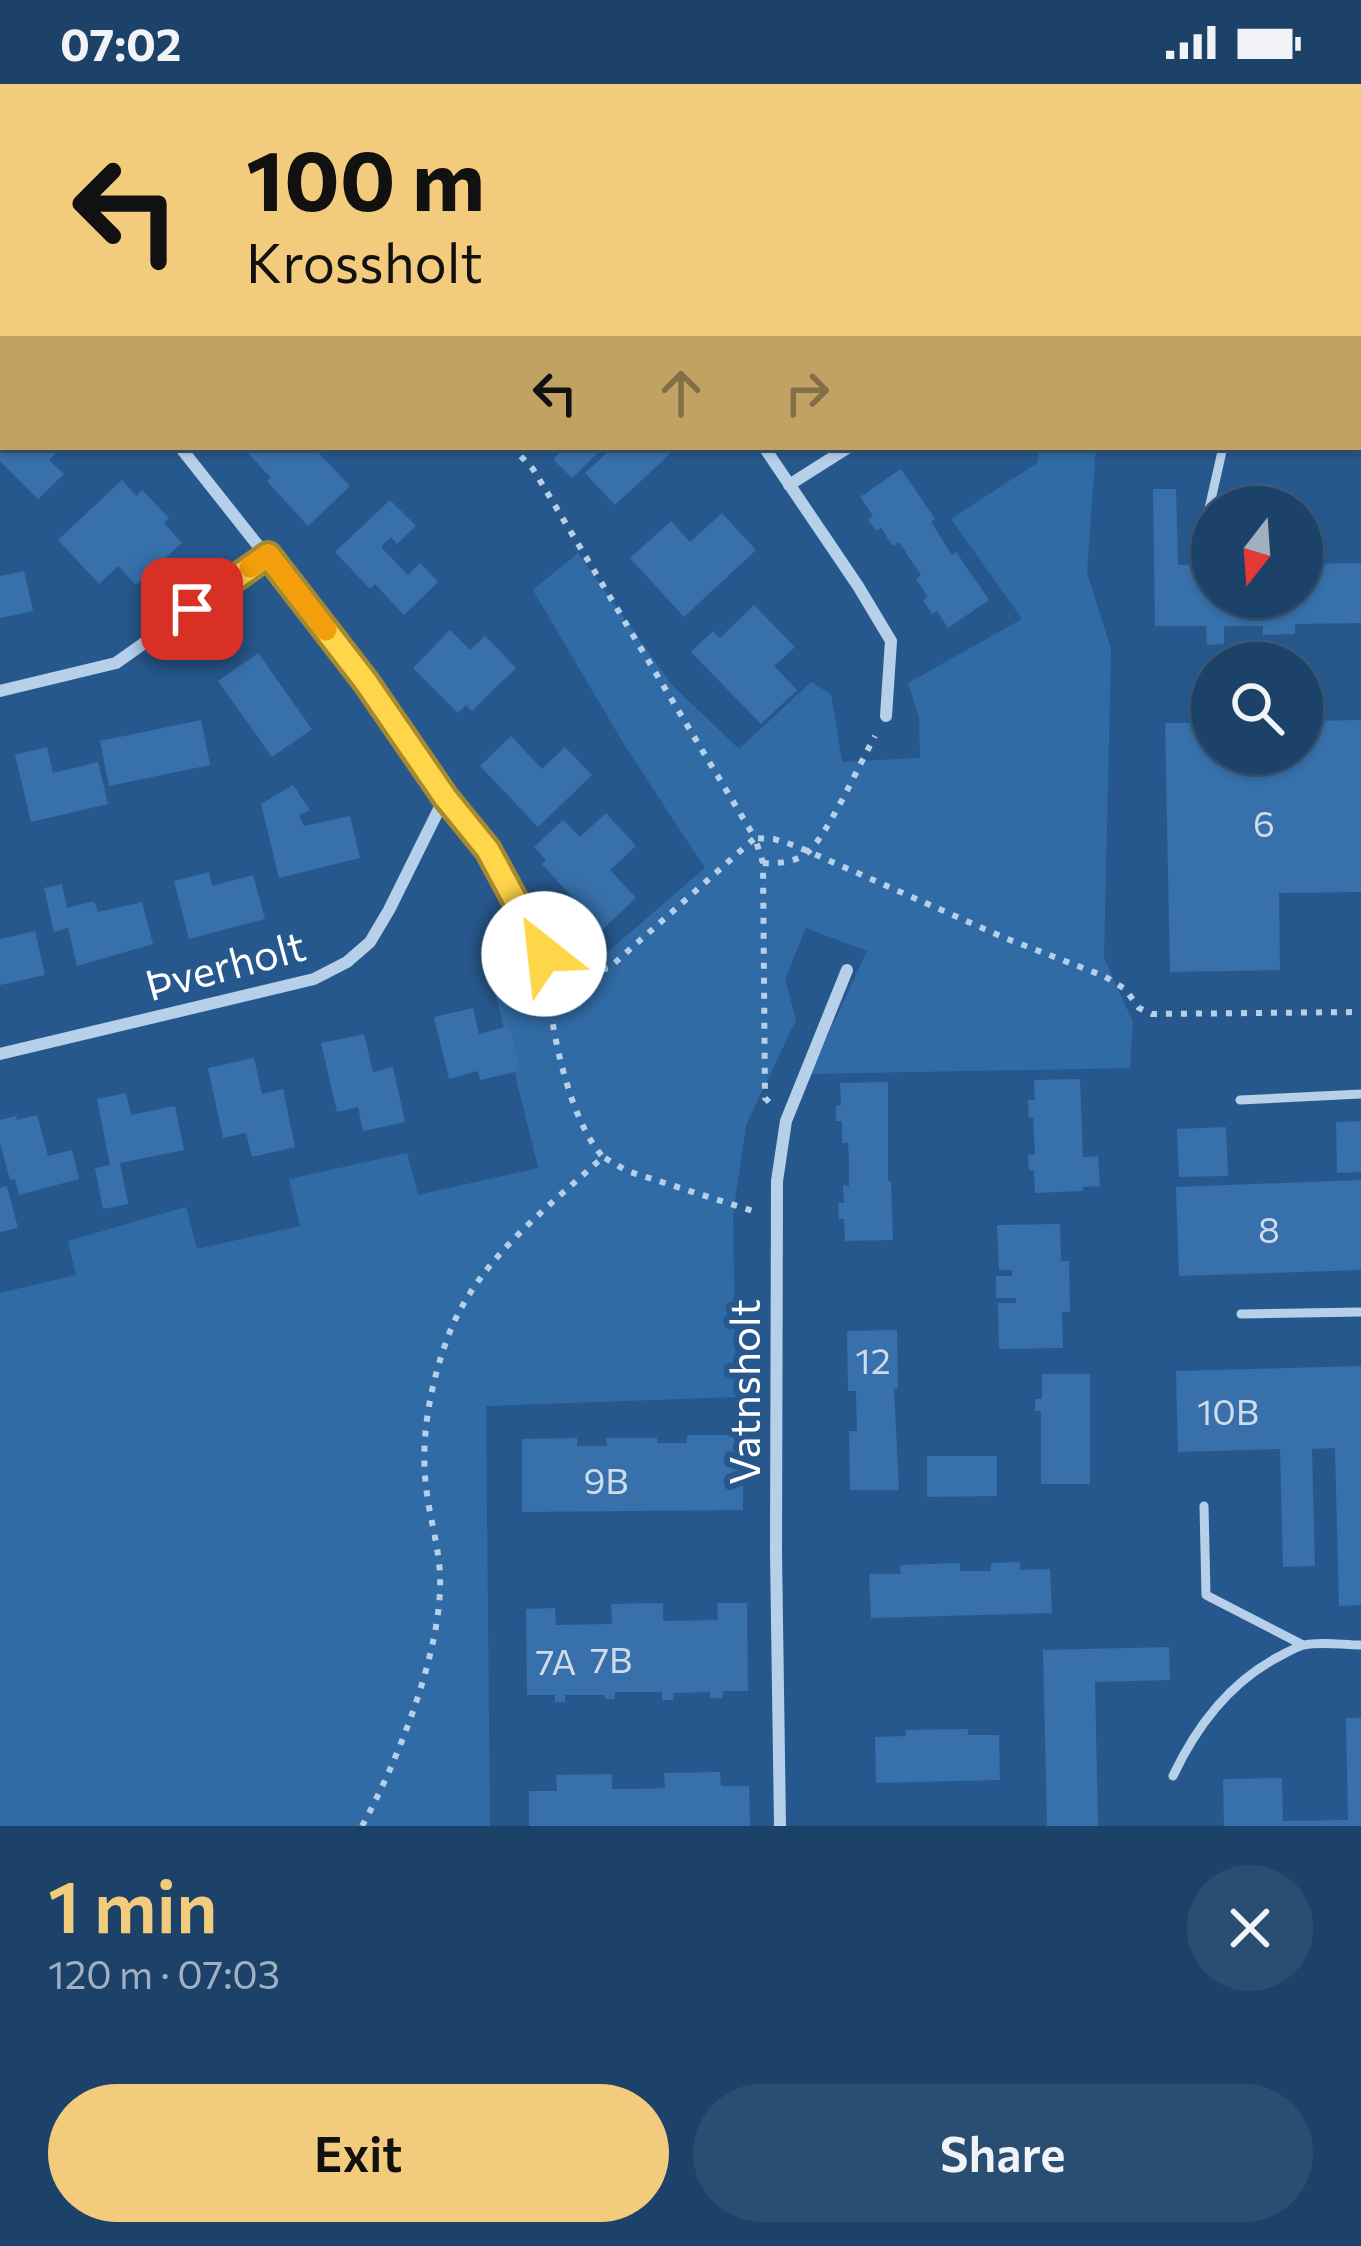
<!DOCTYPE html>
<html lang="en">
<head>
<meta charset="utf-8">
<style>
	:root { --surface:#1d426a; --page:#2a4d72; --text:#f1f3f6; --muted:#a0b0c1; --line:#3b5b7e; --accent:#f3cb7c }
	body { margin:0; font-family:Commissioner,sans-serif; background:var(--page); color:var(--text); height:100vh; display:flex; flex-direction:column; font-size:45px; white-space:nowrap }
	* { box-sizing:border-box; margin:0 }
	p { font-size:39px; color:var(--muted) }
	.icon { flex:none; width:66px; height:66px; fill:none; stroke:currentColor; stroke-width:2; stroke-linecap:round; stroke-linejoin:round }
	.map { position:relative; height:1742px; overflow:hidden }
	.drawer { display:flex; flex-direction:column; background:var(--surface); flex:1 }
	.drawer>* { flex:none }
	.top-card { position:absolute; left:0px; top:0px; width:1362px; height:366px; box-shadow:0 3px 9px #0004,0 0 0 3px var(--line); background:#f3cb7c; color:#111; overflow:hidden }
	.needle { width:78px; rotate:197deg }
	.buttons { position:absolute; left:1191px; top:402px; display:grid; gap:24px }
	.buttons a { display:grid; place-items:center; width:132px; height:132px; border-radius:50%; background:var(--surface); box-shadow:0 3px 9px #0004,0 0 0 3px var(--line); font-size:60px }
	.pin { position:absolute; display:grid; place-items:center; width:102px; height:102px; color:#fff; margin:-51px; border-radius:24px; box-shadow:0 6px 18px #0006 }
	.me { position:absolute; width:132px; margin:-66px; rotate:331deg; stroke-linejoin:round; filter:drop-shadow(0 0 9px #0008) }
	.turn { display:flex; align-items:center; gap:42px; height:252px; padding:0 48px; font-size:54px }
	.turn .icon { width:156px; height:156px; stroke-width:2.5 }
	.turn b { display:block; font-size:84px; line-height:102px }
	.lanes { display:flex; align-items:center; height:114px; padding:0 48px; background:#0003; justify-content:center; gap:60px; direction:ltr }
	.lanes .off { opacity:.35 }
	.round { display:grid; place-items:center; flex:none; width:126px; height:126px; border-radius:63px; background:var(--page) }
	.head { display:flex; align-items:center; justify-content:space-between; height:204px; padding:0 48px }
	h1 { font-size:72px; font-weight:600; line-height:90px; color:var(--accent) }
	.action { display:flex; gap:24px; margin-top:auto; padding:24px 48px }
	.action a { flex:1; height:138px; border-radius:72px; background:var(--accent); color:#111; font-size:48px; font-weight:600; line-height:138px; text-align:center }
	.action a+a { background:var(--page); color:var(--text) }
	.status { display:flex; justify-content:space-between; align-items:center; height:84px; padding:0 60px; background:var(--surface); direction:ltr }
	.status svg { height:33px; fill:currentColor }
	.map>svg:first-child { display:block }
	.green { fill:#316ba5 }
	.building { fill:#3770aa }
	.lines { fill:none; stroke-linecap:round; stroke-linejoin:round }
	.path { stroke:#b6d0ea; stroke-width:6; stroke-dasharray:6 9; stroke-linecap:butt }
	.lane { stroke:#b6d0ea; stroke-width:9 }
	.street { stroke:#b6d0ea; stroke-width:12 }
	.route-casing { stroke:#a68a30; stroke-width:30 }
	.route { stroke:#ffd54a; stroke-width:21 }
	.slow { stroke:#f59e0b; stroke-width:21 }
	.labels { text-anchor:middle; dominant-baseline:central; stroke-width:12; stroke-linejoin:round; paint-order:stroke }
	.number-label { font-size:36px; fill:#cddbea }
	.street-label { font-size:42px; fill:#fff; stroke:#27588d }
</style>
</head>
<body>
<div class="status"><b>07:02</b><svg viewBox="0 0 49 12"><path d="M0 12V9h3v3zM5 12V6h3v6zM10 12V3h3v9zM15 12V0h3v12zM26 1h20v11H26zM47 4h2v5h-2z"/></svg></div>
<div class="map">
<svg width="1361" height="1742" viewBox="0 0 1361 1742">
	<rect width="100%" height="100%" fill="#27588d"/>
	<path class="green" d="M1040,363h56l-9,126 24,76 -7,309 29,64 -3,46 -320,6 57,-123 -61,-23 -21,51 11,41 -50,105 -13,90 3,182 -250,9 4,420h-490v-533l76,-18 -8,-34 118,-34 11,42 103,-23 -11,-47 118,-26 11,42 120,-27 -43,-176 94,-24 116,-100 -80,-122 -92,-156 45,-37 93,131 68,65 72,-67 20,12 11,68 78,-4 -1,-41 -11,-34 114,-64 -71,-100 86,-56z"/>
	<path class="building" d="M0,363h62l-13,13 15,14 -26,25 -38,-38z
		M254,363h59l37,39 -42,40 -41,-45 4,-3 -23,-25z
		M565,363h29l5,5 -27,26 -19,-19z
		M613,363h56l4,4 -58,54 -30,-32z
		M901,385l34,50 -4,3 21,33 4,-3 33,48 -41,28 -11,-17 -5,3 -9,-14 5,-3 -12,-18 5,-4 -22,-33 -6,4 -12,-18 -5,3 -8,-12 5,-3 -13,-19z
		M122,396l14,16 6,-6 27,28 -5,5 18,20 -46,42 -18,-19 -19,18 -41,-44z
		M1153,405h23l2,76 34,-1v33h90v-33l59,-1v60l-66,1v10l-32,1v-9h-39v18l-17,1 -1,-19h-51z
		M390,416l26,26 -19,18 -6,-7 -10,10 27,28 12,-12 18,19 -34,33 -29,-31 -5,5 -35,-37z
		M722,429l34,37 -72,67 -54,-59 41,-37 19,21z
		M24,487l9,40 -33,7v-42z
		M754,521l41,42 -21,19 23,24 -36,34 -70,-72 22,-21 7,7z
		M450,546l20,20 15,-14 31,32 -44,43 -6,-6 -8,8 -45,-45z
		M258,569l54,76 -40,28 -54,-76z
		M201,636l9,45 -101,21 -9,-45z
		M1361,636v172l-82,1 1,77 -110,2 -5,-249h47v30h90v-32z
		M511,652l31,33 23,-22 27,28 -54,52 -58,-61z
		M47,663l6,26 45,-11 10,42 -77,18 -16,-67z
		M293,701l17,25 -11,5 5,11 46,-10 10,42 -81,20 -18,-74z
		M606,729l30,33 -26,24 26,28 -34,32 -60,-66 4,-4 -12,-13 29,-27 17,17z
		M209,788l3,14 41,-11 12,44 -76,20 -15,-58z
		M62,800l5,24 27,-7 4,11 44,-10 11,42 -76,22 -9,-38 -14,4 -10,-44z
		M35,847l10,44 -45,10v-46z
		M473,924l6,26 31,-8 10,45 -40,9 -2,-9 -29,8 -15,-62z
		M364,950l9,38 20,-5 12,55 -42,9 -5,-24 -21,5 -16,-69z
		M254,974l8,36 21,-5 12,58 -43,10 -6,-24 -23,5 -15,-70z
		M1080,995l3,78 15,-1 2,30 -17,1v4l-48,2 -1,-23h-5l-1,-15 7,-1 -2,-36h-4l-1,-18h7l-1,-20z
		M888,998v99h3l2,59 -48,1 -1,-22h-5l-1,-16h6l-1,-18 6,1v-24l-1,-19h-6v-22h-6v-15l5,-1 -1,-22z
		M126,1009l5,22 44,-9 9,44 -64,13 8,41 -25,5 -8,-41 15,-3 -13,-66z
		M37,1031l11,41 24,-6 7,29 -60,16 -4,-16 -5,1 -10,-37v-23l16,-4 1,4z
		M1361,1037v51l-24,1 -1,-51z
		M1226,1043l2,49 -49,1 -2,-48z
		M1361,1096v90l-182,6 -3,-89z
		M7,1102l11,42 -18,4v-44z
		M1060,1140l1,37h8l1,51h-8l1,36 -64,1 -1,-46h18v-5h-20v-22h16v-6h-13l-2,-45z
		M897,1246l1,58 -4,1 5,101h-49l-1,-59h8l-1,-40h-8l-1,-60z
		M1361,1282v239l-22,1 -4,-158 -23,1 3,117 -32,1 -3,-118 -102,3 -2,-81z
		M1042,1290h48v110h-49v-73h-6v-12h7z
		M687,1351h56v75l-221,2v-73l55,-1v8h30l-1,-8h51v5h30z
		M927,1372h70v40l-70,1z
		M1020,1478v8l30,-1 2,44 -181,5 -2,-44h32l-1,-9 60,-2v8h31v-8z
		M663,1519v18l55,-1 -1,-17h30l1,88h-25v7h-13v-6l-37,1 1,7h-12v-8h-47v7h-10v-4h-40v7h-10v-7h-28l-1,-86 29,-1 1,17 56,-1 -1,-20z
		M1169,1563l1,33 -75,2 3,144h-51l-4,-176z
		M1346,1634h15v108h-137l-1,-47 59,-1 1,43 65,-1z
		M968,1645v6h31l1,45 -124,3 -1,-46 31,-1v-6z
		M720,1688l1,14h28l1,40h-221v-35h28l-1,-16 56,-1v15h26l27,-1 -1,-15z"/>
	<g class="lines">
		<path class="path" d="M165,0l3,3
			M387,3l3,-3
			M763,779c14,1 34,-1 45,-11 19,-16 53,-91 67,-116
			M769,1018l-4,-4 -2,-235 -8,-25 19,1 22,7 209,92 99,38 21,13 14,19 13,6 209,-2
			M605,1074l22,13 129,41
			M362,1742c35,-63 81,-177 78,-250 -1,-30 -11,-60 -14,-90 -6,-50 5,-105 23,-152 29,-74 97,-125 154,-177 -34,-38 -51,-124 -56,-175l62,-14 146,-130 -222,-369 -21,-22"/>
		<path class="lane" d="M1359,275h2
			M1208,429l15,-66
			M1240,1016l121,-6
			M1241,1230l120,-2
			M1204,1422l2,89 97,50
			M1173,1692c23,-49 56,-93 105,-119 8,-4 18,-10 26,-12 17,-4 39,0 57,0"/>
		<path class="street" d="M502,0l3,3
			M0,163l3,3
			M180,363l186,235 79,115 43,53 57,104
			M764,363l94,139 33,55 -5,75
			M789,401l60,-38
			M0,607l116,-28 152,-108
			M0,970l314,-75 33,-17 23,-20 19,-32 56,-113
			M780,1742l-4,-273 1,-372 9,-60 61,-151"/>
	</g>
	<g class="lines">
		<defs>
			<path id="route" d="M192,525l76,-54 98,127 79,115 43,53 56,104"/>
		</defs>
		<use href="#route" class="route-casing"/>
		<use href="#route" class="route"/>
		<path class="slow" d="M250,483l18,-12 58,75"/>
	</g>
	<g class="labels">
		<g class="number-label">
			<text x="1264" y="738">6</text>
			<text x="1269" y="1144">8</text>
			<text x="873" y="1275">12</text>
			<text x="1228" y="1326">10B</text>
			<text x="606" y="1395">9B</text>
			<text x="611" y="1574">7B</text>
			<text x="556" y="1576">7A</text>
		</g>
		<g class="street-label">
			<text transform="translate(225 880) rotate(-15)">Þverholt</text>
			<text transform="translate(743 1308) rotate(-90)">Vatnsholt</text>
		</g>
	</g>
</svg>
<div class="buttons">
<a><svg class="needle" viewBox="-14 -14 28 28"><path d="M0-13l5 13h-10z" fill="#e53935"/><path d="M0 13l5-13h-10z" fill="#a0b0c1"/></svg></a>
<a><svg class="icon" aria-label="search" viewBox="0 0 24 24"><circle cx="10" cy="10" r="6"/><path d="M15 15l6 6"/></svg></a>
</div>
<div class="pin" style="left:192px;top:525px;background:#d93025"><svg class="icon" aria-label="arrive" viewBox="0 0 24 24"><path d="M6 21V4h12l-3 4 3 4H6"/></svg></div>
<svg class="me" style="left:544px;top:870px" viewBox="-20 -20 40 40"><circle r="19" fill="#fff"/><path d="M0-13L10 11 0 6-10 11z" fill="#ffd54a"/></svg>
<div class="top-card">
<div class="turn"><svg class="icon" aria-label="left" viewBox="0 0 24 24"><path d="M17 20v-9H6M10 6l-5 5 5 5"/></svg><div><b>100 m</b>Krossholt</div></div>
<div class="lanes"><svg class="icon" aria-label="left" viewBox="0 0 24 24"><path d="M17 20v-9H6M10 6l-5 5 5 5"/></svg><svg class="icon off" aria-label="ahead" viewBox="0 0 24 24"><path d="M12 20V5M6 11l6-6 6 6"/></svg><svg class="icon off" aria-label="right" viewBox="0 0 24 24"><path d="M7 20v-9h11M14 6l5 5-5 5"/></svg></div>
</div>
</div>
<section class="drawer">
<div class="head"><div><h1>1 min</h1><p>120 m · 07:03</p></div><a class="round"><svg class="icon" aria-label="close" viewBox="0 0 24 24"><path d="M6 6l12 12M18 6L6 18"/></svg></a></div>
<div class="action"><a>Exit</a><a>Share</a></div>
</section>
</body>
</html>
